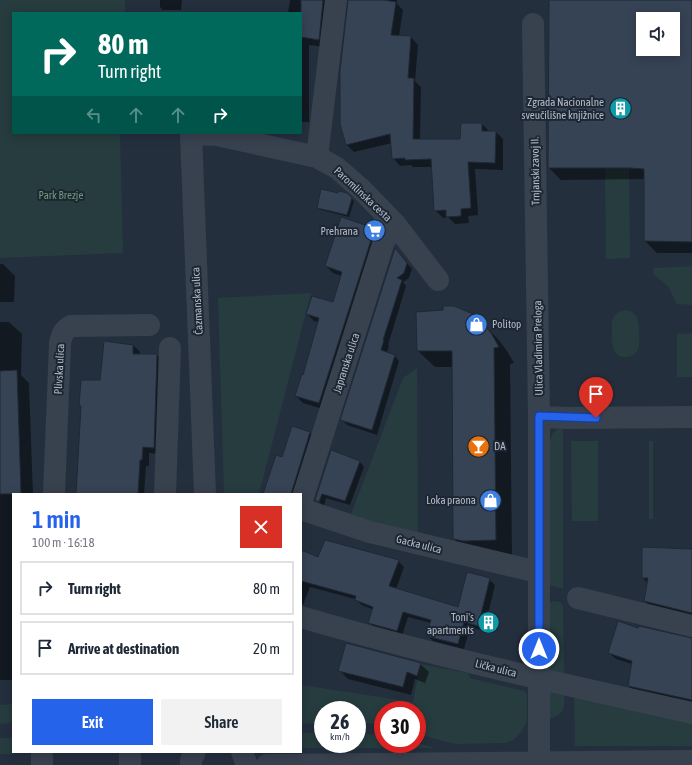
<!DOCTYPE html>
<html lang="en">
<head>
<meta charset="utf-8">
<style>
	:root { --surface:#fff; --page:#f2f2f3; --text:#1f2937; --muted:#747a83; --line:#e0e1e3; --accent:#2563eb }
	body { margin:0; font-family:"Asap Condensed",sans-serif; background:var(--page); color:var(--text); height:100vh; display:flex; flex-direction:column; font-size:15px; white-space:nowrap }
	* { box-sizing:border-box; margin:0 }
	p { font-size:13px; color:var(--muted) }
	.icon { flex:none; width:22px; height:22px; fill:none; stroke:currentColor; stroke-width:2; stroke-linecap:round; stroke-linejoin:round }
	.map { position:relative; flex:1; overflow:hidden }
	.drawer { position:absolute; left:12px; top:493px; width:290px; height:260px; display:flex; flex-direction:column; background:var(--surface); border-radius:0px; box-shadow:0 2px 10px #0003 }
	.drawer>* { flex:none }
	.top-card { position:absolute; left:12px; top:12px; width:290px; height:122px; border-radius:0px; box-shadow:0 2px 10px #0003; background:#00695c; color:#fff; overflow:hidden }
	.fabs { position:absolute; left:636px; top:12px; display:grid; gap:8px }
	.fabs a { display:grid; place-items:center; width:44px; height:44px; border-radius:0px; background:var(--surface); box-shadow:0 2px 10px #0003; font-size:20px }
	.speed { position:absolute; left:314px; top:701px; display:flex; gap:8px; font-size:20px; font-weight:700; text-align:center }
	.speed>* { display:grid; place-content:center; width:52px; height:52px; border-radius:50%; background:var(--surface); box-shadow:0 2px 10px #0003; line-height:1 }
	.speed small { font-size:10px; font-weight:400 }
	.speed .limit { border:6px solid #d22; background:#fff; color:#111 }
	.pin { position:absolute; display:grid; place-items:center; width:34px; height:34px; color:#fff; margin:-41px -17px; border-radius:50% 50% 50% 0; rotate:-45deg; box-shadow:0 0 4px #0007 }
	.pin .icon { rotate:45deg }
	.me { position:absolute; width:44px; margin:-22px; rotate:0deg; stroke-linejoin:round; filter:drop-shadow(0 0 3px #0008) }
	.turn { display:flex; align-items:center; gap:14px; height:84px; padding:0 20px; font-size:18px }
	.turn .icon { width:52px; height:52px; stroke-width:2.5 }
	.turn b { display:block; font-size:28px; line-height:34px }
	.lanes { display:flex; align-items:center; height:38px; padding:0 20px; background:#0003; justify-content:center; gap:20px; direction:ltr }
	.lanes .off { opacity:.35 }
	.round { display:grid; place-items:center; flex:none; width:42px; height:42px; border-radius:0px; background:var(--page) }
	.head { display:flex; align-items:center; justify-content:space-between; height:68px; padding:0 20px }
	h1 { font-size:24px; font-weight:600; line-height:30px; color:var(--accent) }
	.action { display:flex; gap:8px; margin-top:auto; padding:8px 20px }
	.action a { flex:1; height:46px; border-radius:0px; background:var(--accent); color:#fff; font-size:16px; font-weight:600; line-height:46px; text-align:center }
	.action a+a { background:var(--page); color:var(--text) }
	ul { padding:0; list-style:none }
	li { display:flex; align-items:center; gap:12px; height:54px; margin:0 8px 6px; padding:0 12px; border:2px solid var(--line); border-radius:0px }
	li div { flex:1 }
	li b { display:block; font-size:15px }
	li em { font-style:normal }
	.map>svg:first-child { display:block }
	.green { fill:#263c3f }
	.shadow { fill:#0007; fill-rule:evenodd }
	.building { fill:#364354; stroke:#1f2835; fill-rule:evenodd }
	.lines { fill:none; stroke-linecap:round; stroke-linejoin:round }
	.minor { stroke:#38414e; stroke-width:22 }
	.route-casing { stroke:#184099; stroke-width:10 }
	.route { stroke:#2563eb; stroke-width:7 }
	.labels { text-anchor:middle; dominant-baseline:central; stroke-width:4; stroke-linejoin:round; paint-order:stroke }
	.poi-label { font-size:11px; fill:#b4bcc9; stroke:#1d2633; text-anchor:end }
	.street-label { font-size:11px; fill:#b4bcc9; stroke:#1d2633 }
	.park-label { font-size:11px; fill:#6b9a76; stroke:#1d2633 }
</style>
</head>
<body>
<div class="map">
<svg width="692" height="765" viewBox="0 0 692 765">
	<rect width="100%" height="100%" fill="#242f3e"/>
	<path class="green" d="M0,0h125v13h-112v120h107l3,120 -123,5z
		M605,168h24l1,90 -24,1z
		M692,266v39l-15,-1 -9,-18 -15,-12 1,-6z
		M311,293l-52,201h-35l-6,-196z
		M625,310c13,2 14,11 14,23 1,10 1,23 -12,24 -16,1 -15,-15 -15,-25 0,-6 -1,-11 2,-16 2,-3 6,-5 11,-6z
		M692,333v44h-15v-43z
		M417,368l1,167 -68,-18 53,-139z
		M563,425v164l-17,-5v-133l7,-18z
		M571,441h27v80h-26z
		M649,441h4v78h-4z
		M553,601l7,1 3,4 1,69 -14,-3 -2,-5v-63z
		M420,664l48,9 2,5 54,13 3,3v27l-6,11 -8,8 -8,3 -50,1 -38,-10v-24h-34v14l-26,-1v-13h-34v13l-22,1v-39l112,17z
		M552,692l12,1c1,16 0,23 -17,26l3,-26z
		M574,696l118,25v25h-117z
		M13,704v19l-13,1v-19z
		M301,733h22v11h34v-11l26,2v9h34v-1l18,5h-134z
		M0,738h13v14h4l-5,2h-12z"/>
	<path class="shadow" d="M160,0h22l-1,10h-18l-3,-3z
		M290,0h44l-8,47 -17,-2v77h-8v-109h-13z
		M349,0h48v4l6,6 -4,26 12,1 7,8 -3,36 6,6 -1,53h41l21,-16 8,8h6l7,7v31l-28,-1 3,46 -10,1 1,7 -14,1 -7,-7 -5,1 -8,-8 -2,-43h-20l-2,-2 -11,1 -7,-8 -1,-15 -38,9 -8,-8z
		M550,0h142v253h-35l-12,-12v-62l-84,1 -12,-12zM643,19h30v30h-30z
		M351,198l3,3 -5,16 -28,-7 -3,-3z
		M377,229l7,7 -58,174 -23,-7 -7,-7 8,-20 15,-54 -5,-1 -7,-7 27,-10 8,-28 -9,-3 -7,-7z
		M400,255l12,14 -3,9 -6,4 3,4 -18,59 1,1 -2,7 7,2 5,6 -22,74 -30,-10 -5,-5z
		M0,264h3l12,12 -1,26h-14z
		M0,322h9l13,12 -1,41 8,8 4,111h-20v186h-13z
		M481,322l17,17 9,12 7,12 -4,1 2,192 -41,-1 -17,-16 -1,-172h-18l-17,-16z
		M133,345l7,7 -1,3h18l7,7 -4,92 -11,-1v13h-3l-2,28h-67l5,-86 -2,-2z
		M310,433l5,5 -17,56h-35l20,-36z
		M332,451l28,11 4,5 -14,38 -24,-7 -2,8 -8,-6z
		M692,550v68l-41,-10 -6,-7 3,-18 -5,-5z
		M301,551l17,7 80,3 6,6 -8,22 63,19 30,-29 6,6 -11,46 -14,-4 -6,22 -31,-8 -6,-6 4,-12 -23,-6 -6,19 -27,-7 -5,-6 4,-13 -12,-5 -7,-6 -45,-12 -7,18 -2,-1z
		M639,629l53,14v61l-57,-12 -6,-6 3,-22 -16,-5 -7,-6z
		M420,664l9,8 -4,11 -10,-4 -4,16 -63,-16 -8,-8z"/>
	<path class="building" d="M301,0h22l-4,40 -18,-3z
		M348,0h36l12,2 -5,33 20,1 -3,42h6l-1,61h47l1,-16h21v8h14l-1,32 -27,-1 3,46 -10,1v7l-15,1v-7l-12,1 -3,-52 -26,1v-2l-13,1 -2,-25 -44,11 -6,-21v-53z
		M549,0h143v242l-48,-1v-72l-15,-1h-81zM643,19h30v30h-30z
		M321,189l17,4 1,-2 8,2 5,5 -5,17 -30,-7z
		M341,217l36,12 -5,8 -53,166 -24,-7 7,-22 1,1 16,-57 -13,-4 6,-18 21,6 9,-30 -17,-6z
		M395,248l12,15 -3,10 -7,5 5,2 -19,60h1l-3,10 14,5 -23,75 -32,-10z
		M443,306h11l19,8 8,7 10,12 8,14 -5,1 2,192 -32,1 -11,-2 -1,-188h-35l-1,-39 27,-2z
		M104,341l29,4v9h24l-3,94 -11,-1 -1,13h-2l-2,34h-62l5,-88h-2l2,-26h19z
		M17,370l4,124h-21v-123z
		M292,426l18,6 -19,62h-28l13,-39 6,2z
		M331,450l29,11 -15,40 -23,-7 -3,8 -4,-2z
		M325,540l74,20 -10,26 69,21 9,-35 23,6 -12,48 -14,-4 -6,22 -32,-8 5,-16 -28,-8 -6,19 -29,-8 5,-16 -18,-7 1,-4 -55,-15v-31l17,7z
		M642,547l50,2v64l-48,-12 4,-23h-6z
		M618,621l20,7 1,-2 53,12v62l-64,-14 4,-25 -24,-8z
		M346,643l75,20 -4,13 -10,-4 -4,15 -65,-16z"/>
	<g class="lines">
		<path class="minor" d="M533,24l6,393v345
			M317,157l19,-157
			M539,417l28,1 125,-1
			M54,494l6,-151c2,-8 3,-13 11,-17l78,-1
			M165,494l5,-146
			M205,494l-14,-360 26,1 100,22 20,11 24,21 34,35 43,56
			M301,503l83,-262 11,-17
			M301,509l69,23 168,40
			M578,598l114,28
			M301,617c129,38 260,67 391,96
			M242,752l5,13
			M42,765v-13
			M130,765v-13
			M191,765v-5l4,-8
			M267,765l425,-4"/>
	</g>
	<g class="lines">
		<defs>
			<path id="route" d="M539,649v-233l57,2"/>
		</defs>
		<use href="#route" class="route-casing"/>
		<use href="#route" class="route"/>
	</g>
	<defs>
		<symbol id="building-disc" viewBox="-11 -11 22 22"><circle r="9.5" fill="#0f9aa8" stroke="#1d2633"/><path d="M-4-6H4V6H1V3H-1V6H-4ZM-2.5-4.3h1.7v1.8h-1.7ZM.8-4.3h1.7v1.8H.8ZM-2.5-1h1.7V.8h-1.7ZM.8-1h1.7V.8H.8Z" fill="#fff"/></symbol>
		<symbol id="supermarket-disc" viewBox="-11 -11 22 22"><circle r="9.5" fill="#3f7fe0" stroke="#1d2633"/><path d="M-6-5.5h2.5l.6 2H6L4.5 2H-2.5L-4.4-4H-6ZM-1.5 3.2a1.3 1.3 0 1 0 .1 0ZM3 3.2a1.3 1.3 0 1 0 .1 0Z" fill="#fff"/></symbol>
		<symbol id="shop-disc" viewBox="-11 -11 22 22"><circle r="9.5" fill="#3f7fe0" stroke="#1d2633"/><path d="M-5-2.5h2.3a2.7 3.5 0 0 1 5.4 0H5L5.5 6h-11ZM-1.5-2.5h3a1.5 2.3 0 0 0-3 0Z" fill="#fff"/></symbol>
		<symbol id="bar-disc" viewBox="-11 -11 22 22"><circle r="9.5" fill="#e8710a" stroke="#1d2633"/><path d="M-6-5H6L.8 .8V4.5H3.5V6h-7V4.5H-.8V.8Z" fill="#fff"/></symbol>
	</defs>
	<g fill-rule="evenodd">
		<use href="#building-disc" x="608" y="96" width="25" height="25"/>
		<use href="#supermarket-disc" x="362" y="218" width="25" height="25"/>
		<use href="#shop-disc" x="464" y="312" width="25" height="25"/>
		<use href="#bar-disc" x="466" y="434" width="25" height="25"/>
		<use href="#shop-disc" x="478" y="488" width="25" height="25"/>
		<use href="#building-disc" x="476" y="610" width="25" height="25"/>
	</g>
	<g class="labels">
		<g class="poi-label">
			<text x="604" y="102">Zgrada Nacionalne<tspan x="604" dy="13">sveučilišne knjižnice</tspan></text>
			<text x="358" y="231">Prehrana</text>
			<text x="492" y="324" text-anchor="start">Politop</text>
			<text x="494" y="446" text-anchor="start">DA</text>
			<text x="476" y="500">Loka praona</text>
			<text x="474" y="617">Toni's<tspan x="474" dy="13">apartments</tspan></text>
		</g>
		<g class="street-label">
			<text transform="translate(535 171) rotate(-91)">Trnjanski zavoj II.</text>
			<text transform="translate(363 194) rotate(43)">Paromlinska cesta</text>
			<text transform="translate(197 301) rotate(-93)">Čazmanska ulica</text>
			<text transform="translate(538 348) rotate(-91)">Ulica Vladimira Preloga</text>
			<text transform="translate(346 363) rotate(-72)">Japranska ulica</text>
			<text transform="translate(59 369) rotate(-87)">Plivska ulica</text>
			<text transform="translate(419 544) rotate(14)">Gacka ulica</text>
			<text transform="translate(496 668) rotate(14)">Lička ulica</text>
		</g>
		<g class="park-label">
			<text x="61" y="195">Park Brezje</text>
		</g>
	</g>
</svg>
<div class="fabs">
<a><svg class="icon" aria-label="sound" viewBox="0 0 24 24"><path d="M4 9h4l5-4v14l-5-4H4zM17 9q2 3 0 6"/></svg></a>
</div>
<div class="speed"><div>26<small>km/h</small></div><div class="limit">30</div></div>
<div class="pin" style="left:596px;top:418px;background:#d93025"><svg class="icon" aria-label="arrive" viewBox="0 0 24 24"><path d="M6 21V4h12l-3 4 3 4H6"/></svg></div>
<svg class="me" style="left:539px;top:649px" viewBox="-20 -20 40 40"><circle r="17" fill="#2563eb" stroke="#fff" stroke-width="3"/><path d="M0-11L8 9 0 5-8 9z" fill="#fff"/></svg>
<div class="top-card">
<div class="turn"><svg class="icon" aria-label="right" viewBox="0 0 24 24"><path d="M7 20v-9h11M14 6l5 5-5 5"/></svg><div><b>80 m</b>Turn right</div></div>
<div class="lanes"><svg class="icon off" aria-label="left" viewBox="0 0 24 24"><path d="M17 20v-9H6M10 6l-5 5 5 5"/></svg><svg class="icon off" aria-label="ahead" viewBox="0 0 24 24"><path d="M12 20V5M6 11l6-6 6 6"/></svg><svg class="icon off" aria-label="ahead" viewBox="0 0 24 24"><path d="M12 20V5M6 11l6-6 6 6"/></svg><svg class="icon" aria-label="right" viewBox="0 0 24 24"><path d="M7 20v-9h11M14 6l5 5-5 5"/></svg></div>
</div>
<section class="drawer">
<div class="head"><div><h1>1 min</h1><p>100 m · 16:18</p></div><a class="round" style="background:#d93025;color:#fff"><svg class="icon" aria-label="close" viewBox="0 0 24 24"><path d="M6 6l12 12M18 6L6 18"/></svg></a></div>
<ul>
<li><svg class="icon" aria-label="right" viewBox="0 0 24 24"><path d="M7 20v-9h11M14 6l5 5-5 5"/></svg><div><b>Turn right</b></div><em>80 m</em></li>
<li><svg class="icon" aria-label="arrive" viewBox="0 0 24 24"><path d="M6 21V4h12l-3 4 3 4H6"/></svg><div><b>Arrive at destination</b></div><em>20 m</em></li>
</ul>
<div class="action"><a>Exit</a><a>Share</a></div>
</section>
</div>
</body>
</html>
